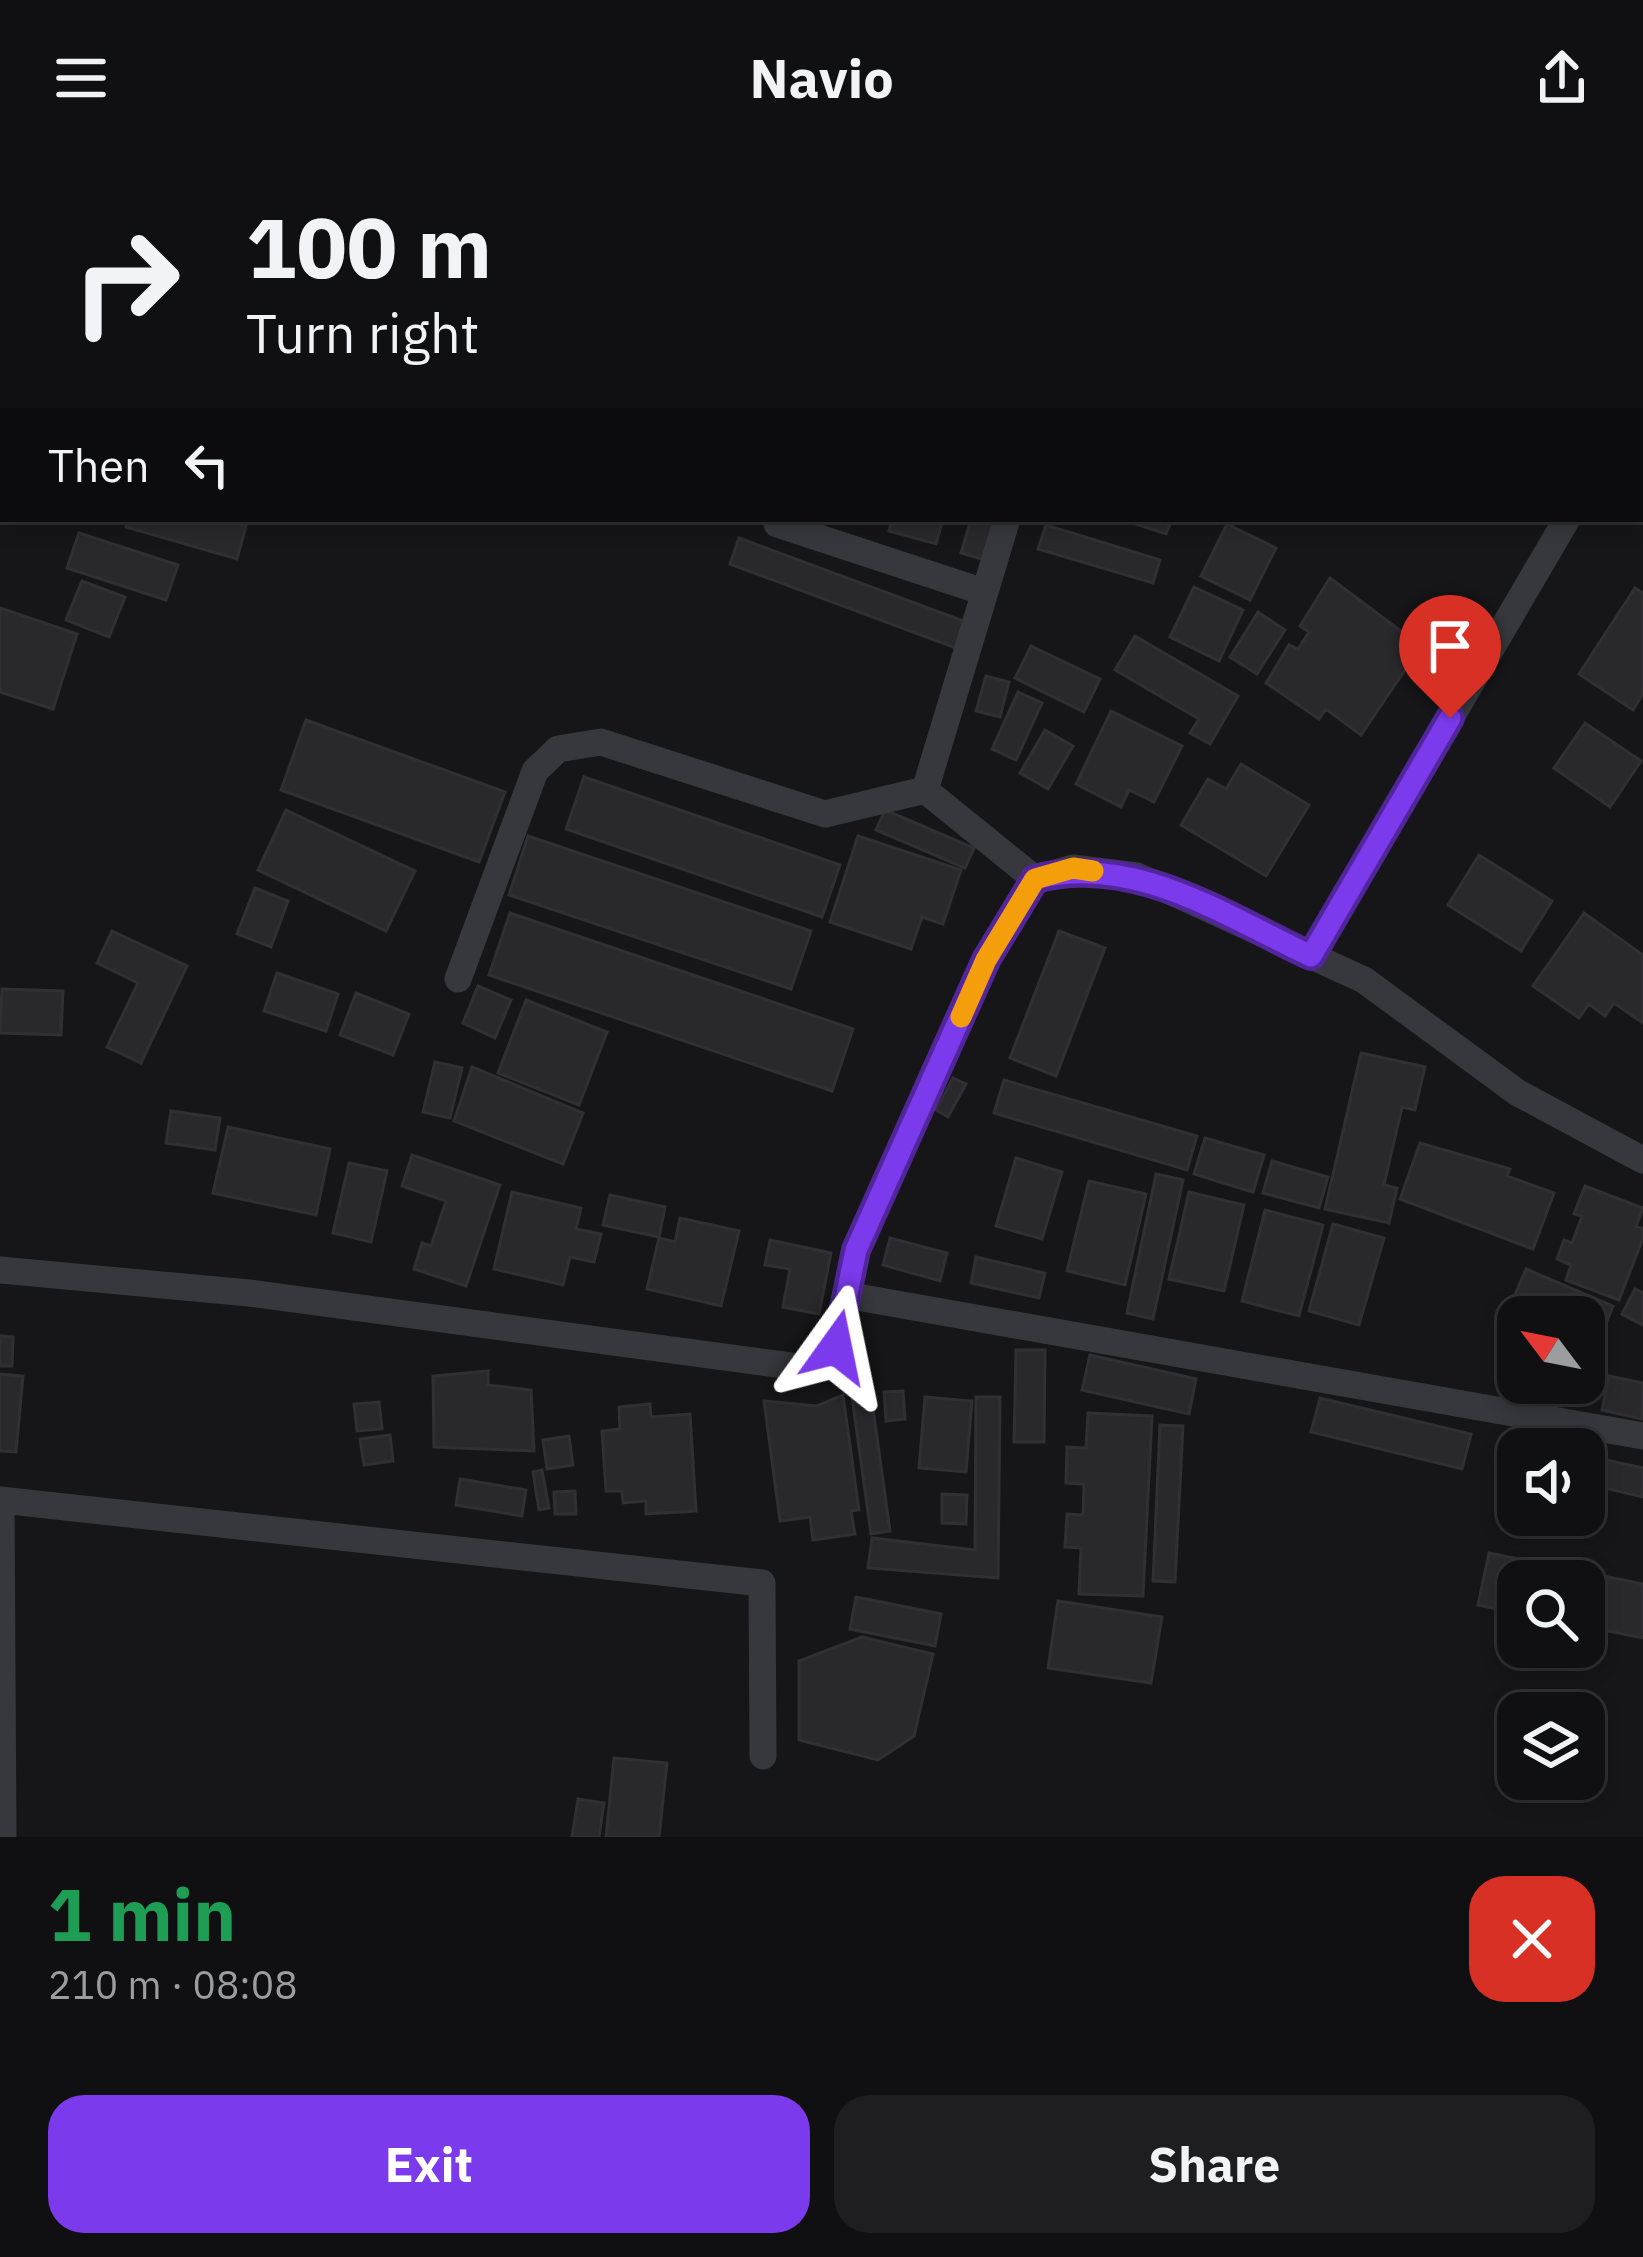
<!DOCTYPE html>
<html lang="en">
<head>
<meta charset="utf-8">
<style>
	:root { --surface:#101012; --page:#1e1e20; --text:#f1f3f6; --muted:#9c9d9f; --line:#303032; --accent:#7c3aed }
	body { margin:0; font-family:"IBM Plex Sans",sans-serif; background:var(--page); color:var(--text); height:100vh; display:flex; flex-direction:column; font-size:45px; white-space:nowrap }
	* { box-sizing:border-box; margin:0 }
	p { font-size:39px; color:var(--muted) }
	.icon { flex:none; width:66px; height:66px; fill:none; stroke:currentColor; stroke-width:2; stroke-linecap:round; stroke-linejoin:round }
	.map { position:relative; height:1681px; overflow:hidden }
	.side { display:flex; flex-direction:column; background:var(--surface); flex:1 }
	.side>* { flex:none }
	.banner { position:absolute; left:0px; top:0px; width:1644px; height:366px; box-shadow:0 6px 18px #0003,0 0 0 3px var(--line); background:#101012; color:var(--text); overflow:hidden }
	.needle { width:78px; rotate:302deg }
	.fabs { position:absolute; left:1497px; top:1140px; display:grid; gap:24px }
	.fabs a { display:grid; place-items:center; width:108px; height:108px; border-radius:24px; background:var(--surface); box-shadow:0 6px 18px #0003,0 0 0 3px var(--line); font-size:60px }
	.pin { position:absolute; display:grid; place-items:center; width:102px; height:102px; color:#fff; margin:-123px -51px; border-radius:50% 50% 50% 0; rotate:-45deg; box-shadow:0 0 12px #0007 }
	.pin .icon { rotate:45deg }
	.me { position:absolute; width:132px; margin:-66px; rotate:12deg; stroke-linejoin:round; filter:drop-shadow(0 0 9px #0008) }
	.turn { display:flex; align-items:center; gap:42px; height:252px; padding:0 48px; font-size:54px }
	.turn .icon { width:156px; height:156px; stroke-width:2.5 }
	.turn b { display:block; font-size:84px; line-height:102px }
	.then { display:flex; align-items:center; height:114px; padding:0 48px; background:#0003; gap:24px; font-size:45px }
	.round { display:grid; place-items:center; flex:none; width:126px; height:126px; border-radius:36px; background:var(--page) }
	.summary { display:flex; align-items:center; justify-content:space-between; height:204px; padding:0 48px }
	h1 { font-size:72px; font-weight:700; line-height:90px; color:#1e9e55 }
	.cta { display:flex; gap:24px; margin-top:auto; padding:24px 48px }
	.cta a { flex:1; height:138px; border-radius:36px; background:var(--accent); color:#fff; font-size:48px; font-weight:700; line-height:138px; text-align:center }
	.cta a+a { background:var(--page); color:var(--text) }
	header { display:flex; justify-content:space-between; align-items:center; height:156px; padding:0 48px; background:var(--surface); font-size:54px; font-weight:700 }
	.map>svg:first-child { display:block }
	.building { fill:#29292c; stroke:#303034; stroke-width:3 }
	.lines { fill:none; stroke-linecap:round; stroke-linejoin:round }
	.minor { stroke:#37383d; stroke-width:27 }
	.route-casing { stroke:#51269a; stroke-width:30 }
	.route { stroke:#7c3aed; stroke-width:21 }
	.slow { stroke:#f59e0b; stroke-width:21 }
</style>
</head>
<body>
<header><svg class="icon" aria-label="menu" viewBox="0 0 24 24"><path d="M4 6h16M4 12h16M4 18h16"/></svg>Navio<svg class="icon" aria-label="share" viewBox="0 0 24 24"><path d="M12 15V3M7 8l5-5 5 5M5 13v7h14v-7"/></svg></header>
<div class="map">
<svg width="1643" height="1681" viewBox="0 0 1643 1681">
	<rect width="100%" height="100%" fill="#161618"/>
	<path class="building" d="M7,0h137l-1,3z
		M808,0h91l-1,3z
		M1213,0h82l8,3h-82z
		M0,192l3,1v100l-3,-1z
		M128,363h93l25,7 -9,33 -111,-32z
		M892,363h51l-7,25 -47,-13z
		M971,363h27l-13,41 -24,-7z
		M1138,363h34l-6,15 -30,-10z
		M1227,368l49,24 -26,52 -49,-24z
		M1046,369l114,35 -7,23 -115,-34z
		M79,377l99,32 -12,35 -99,-32z
		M739,382l227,84 -10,26 -226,-84z
		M1330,422l91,68 -60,89 -35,-26 -7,10 -53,-36 23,-38 9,4 11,-17 -9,-6z
		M82,425l43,16 -16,40 -43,-17z
		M1194,431l49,23 -24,51 -49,-24z
		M1635,432l8,5v101l-10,16 -54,-36z
		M0,452l77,26 -24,75 -53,-17z
		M1258,456l27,18 -28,44 -27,-17z
		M1135,480l103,60 -28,48 -20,-11 9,-14 -84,-49z
		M1446,484l17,11 -10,14 -17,-11z
		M1031,490l69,33 -16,33 -69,-34z
		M986,520l23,6 -9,35 -24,-6z
		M1018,536l24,11 -26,57 -24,-11z
		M1111,555l71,35 -28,56 -25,-12 -8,17 -45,-23z
		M306,564l199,72 -26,70 -198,-72z
		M1585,567l56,38 -31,46 -56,-39z
		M1045,574l28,16 -25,43 -28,-16z
		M1241,608l68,41 -43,71 -85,-51 27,-46 18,10z
		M584,621l256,88 -18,52 -256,-88z
		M286,654l129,61 -29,60 -128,-61z
		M885,654l89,38 -9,20 -89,-38z
		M528,680l283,95 -20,58 -282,-94z
		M858,680l103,34 -18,54 -21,-7 -11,32 -81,-27z
		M1479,699l73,46 -31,50 -73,-46z
		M255,732l33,13 -17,46 -34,-13z
		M510,757l343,116 -21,62 -343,-116z
		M1584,757l59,42v68l-29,-20 -9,13 -16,-12 -10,14 -46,-32z
		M112,775l75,35 -46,97 -34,-16 31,-64 -41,-20z
		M1059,775l46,17 -49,128 -46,-18z
		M277,817l61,21 -12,37 -62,-20z
		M478,830l33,14 -16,38 -32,-15z
		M2,833l61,2 -2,44 -61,-2z
		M356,837l53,21 -16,41 -53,-20z
		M526,844l81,32 -28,73 -81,-32z
		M1361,897l64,14 -10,43 -13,-3 -18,78 13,3 -8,35 -64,-14z
		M435,906l27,6 -12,50 -27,-6z
		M472,911l111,46 -20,51 -109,-43z
		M953,922l13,6 -18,33 -12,-7z
		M1004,924l193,56 -10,34 -193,-57z
		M171,955l49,7 -5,32 -49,-7z
		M228,971l102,22 -14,66 -103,-22z
		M1205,982l59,17 -11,37 -59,-18z
		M1420,987l90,26 -3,7 47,17 -21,56 -133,-50z
		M412,999l88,30 -34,101 -52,-17 8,-26 9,3 15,-45 -44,-15z
		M1016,1002l46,14 -20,67 -46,-13z
		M1272,1005l56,16 -9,31 -56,-15z
		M349,1007l38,8 -16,71 -38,-9z
		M1156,1018l27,6 -30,139 -26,-6z
		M1089,1025l57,13 -21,91 -58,-14z
		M1585,1030l58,22 -7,18 7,3v9l-24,62 -53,-20 5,-15 -14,-6 7,-19 8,3 10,-27 -8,-2z
		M512,1036l69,16 -5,21 25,5 -7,28 -24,-5 -7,28 -69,-16z
		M1189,1036l55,13 -20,86 -55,-12z
		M610,1039l55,12 -6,30 -56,-12z
		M1265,1054l58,15 -24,91 -57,-15z
		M680,1062l59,13 -18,75 -74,-17 12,-51 16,4z
		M1333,1068l51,14 -25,87 -50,-14z
		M890,1082l57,15 -7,28 -57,-16z
		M770,1084l61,13 -12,61 -36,-7 7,-38 -25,-4z
		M976,1101l69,16 -6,25 -68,-15z
		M1526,1113l87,37 -22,54 -7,-3v-40l-66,4 -12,-5z
		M1635,1133l8,4v32l-21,-11z
		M0,1180l13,1 -1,29h-12z
		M1016,1194h29l-1,92h-30z
		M1090,1199l106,24 -7,35 -107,-24z
		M488,1215v14l43,5 3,61 -100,-4 -1,-71z
		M0,1218l23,2 -7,76 -16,-1z
		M1609,1220l34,7 -1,36 -40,-9z
		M903,1235l2,28 -19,2 -2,-29z
		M871,1238l19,137 -19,3 -19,-137z
		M843,1239l16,115 -8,1 4,23 -42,6 -3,-23 -30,4 -16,-120 53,5z
		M925,1241l47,4 -6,71 -47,-4z
		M976,1241h24l-2,181 -130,-10 4,-30 103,12z
		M1320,1242l151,36 -9,35 -151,-37z
		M379,1246l3,27 -25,2 -3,-27z
		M650,1248l1,13 39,-3 6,97 -50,3v-13l-23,2 -1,-12h-16l-4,-60 18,-2 -1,-22z
		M1088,1257l64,3 -9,180 -64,-2 2,-46 -16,-1 2,-33 16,1 1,-31 -18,-1 1,-36 19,1z
		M1160,1269l23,1 -8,156 -22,-1z
		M390,1279l3,26 -29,4 -4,-26z
		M569,1280l4,29 -26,4 -4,-29z
		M1508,1281l51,12h-41v19l-16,-4z
		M1584,1299l59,13v29l-59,-14z
		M542,1314l7,38 -10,2 -6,-38z
		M460,1323l66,11 -4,26 -66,-11z
		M575,1335l1,23h-21l-1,-22z
		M942,1338l25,1 -1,29 -24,-1z
		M1489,1397l154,31v54l-59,-12v-45h-66v32l-40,-8z
		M856,1441l85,17 -6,32 -85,-17z
		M1058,1445l104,16 -11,66 -103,-15z
		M862,1481l71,17 -19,82 -36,24 -79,-20v-79z
		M614,1602l53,5 -8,74h-53z
		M578,1643l26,4 -5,34h-27z"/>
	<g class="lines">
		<path class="minor" d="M478,0l5,3
			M191,3l1,-3
			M785,3l1,-3
			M1124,3l1,-3
			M0,80l3,1
			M0,328h3
			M1007,363l-82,271 110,89
			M777,368l207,68
			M1311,800l256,-437
			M458,823l77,-208 23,-22 43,-7 224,72 100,-24
			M0,1114l249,23 557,75 29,-21 21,-97 130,-290 49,-81 38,-11 64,8 227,104 154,113 125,67
			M846,1139l797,141
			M0,1344l762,83 1,173
			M1,1344l2,337"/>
	</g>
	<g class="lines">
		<defs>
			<path id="route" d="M836,1191l20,-97 130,-290 49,-81c97,-27 190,37 276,77l139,-238"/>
		</defs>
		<use href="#route" class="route-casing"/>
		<use href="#route" class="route"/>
		<path class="slow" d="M961,861l25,-57 49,-81 38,-11 20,3"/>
	</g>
</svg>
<div class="fabs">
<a><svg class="needle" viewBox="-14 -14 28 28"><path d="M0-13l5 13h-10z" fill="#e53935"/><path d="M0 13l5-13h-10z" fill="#9c9d9f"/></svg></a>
<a><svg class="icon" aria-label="sound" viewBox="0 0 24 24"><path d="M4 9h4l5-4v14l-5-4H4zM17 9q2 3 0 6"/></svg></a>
<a><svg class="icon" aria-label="search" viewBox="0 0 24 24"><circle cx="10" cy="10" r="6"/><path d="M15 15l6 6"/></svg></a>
<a><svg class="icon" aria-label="layers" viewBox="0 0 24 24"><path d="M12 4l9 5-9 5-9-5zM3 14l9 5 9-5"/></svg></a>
</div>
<div class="pin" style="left:1450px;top:562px;background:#d93025"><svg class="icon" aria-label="arrive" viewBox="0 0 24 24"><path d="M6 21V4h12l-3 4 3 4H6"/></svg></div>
<svg class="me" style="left:836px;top:1191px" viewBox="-20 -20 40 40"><path d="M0-17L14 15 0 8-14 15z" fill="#7c3aed" stroke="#fff" stroke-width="4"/></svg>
<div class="banner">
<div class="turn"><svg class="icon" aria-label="right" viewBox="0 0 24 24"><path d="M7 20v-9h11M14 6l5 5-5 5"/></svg><div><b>100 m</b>Turn right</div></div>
<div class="then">Then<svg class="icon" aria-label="left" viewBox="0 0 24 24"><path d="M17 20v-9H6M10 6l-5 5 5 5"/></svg></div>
</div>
</div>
<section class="side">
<div class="summary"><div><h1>1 min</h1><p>210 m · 08:08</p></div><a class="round" style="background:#d93025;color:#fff"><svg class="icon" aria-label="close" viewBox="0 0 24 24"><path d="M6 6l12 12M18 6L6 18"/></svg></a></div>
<div class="cta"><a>Exit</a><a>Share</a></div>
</section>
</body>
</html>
